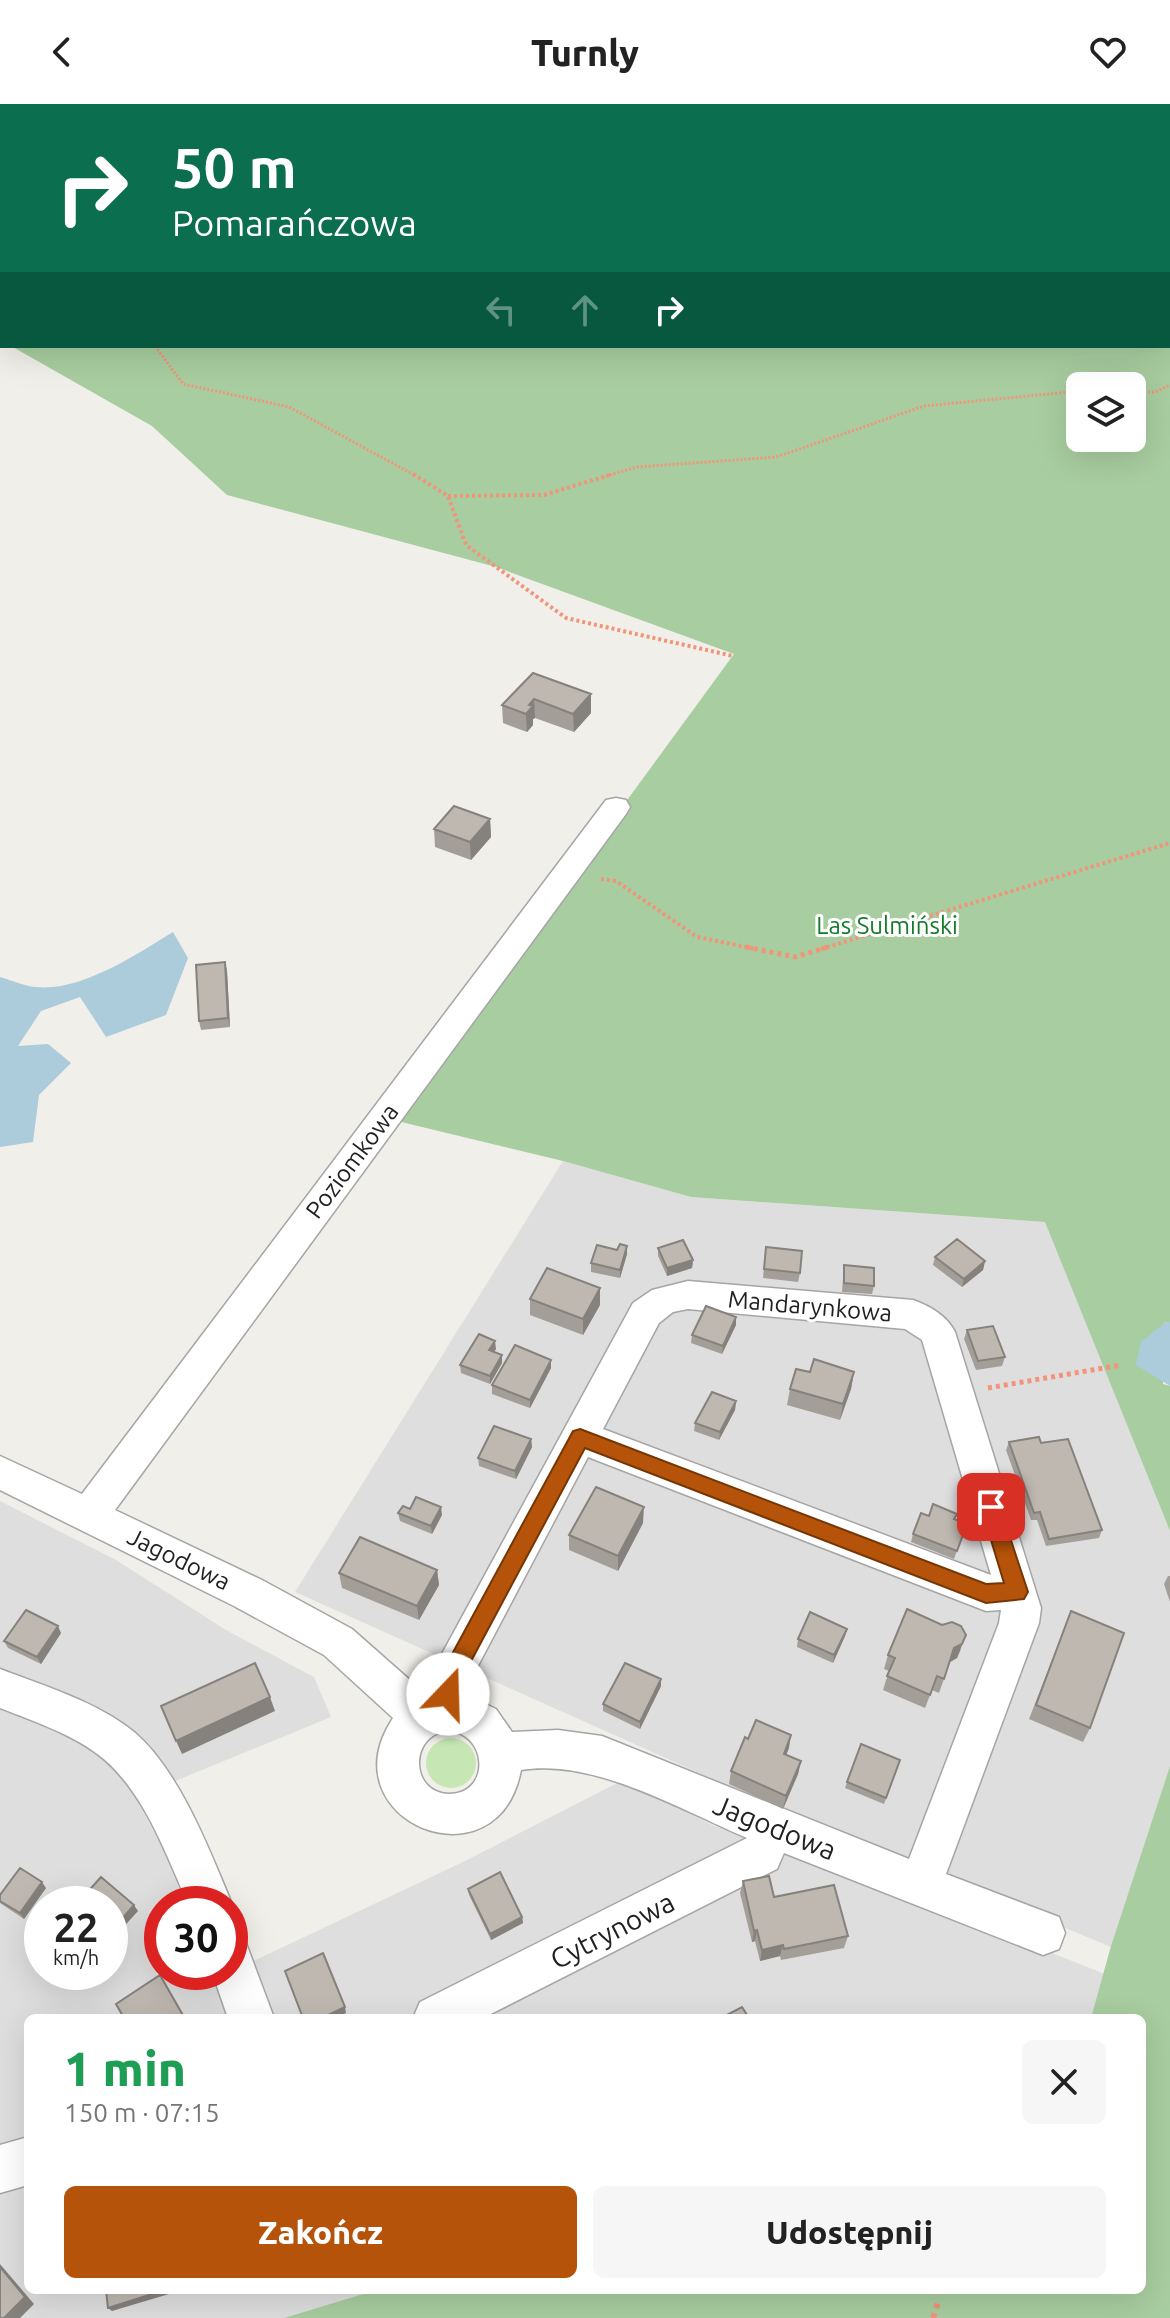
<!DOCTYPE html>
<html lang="pl">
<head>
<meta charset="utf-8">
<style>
	:root { --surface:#fff; --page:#f6f6f6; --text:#222; --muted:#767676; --accent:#b45309 }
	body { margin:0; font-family:Ubuntu,sans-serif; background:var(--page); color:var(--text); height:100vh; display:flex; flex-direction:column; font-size:30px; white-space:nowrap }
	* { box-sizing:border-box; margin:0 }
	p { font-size:26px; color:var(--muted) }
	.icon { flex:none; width:44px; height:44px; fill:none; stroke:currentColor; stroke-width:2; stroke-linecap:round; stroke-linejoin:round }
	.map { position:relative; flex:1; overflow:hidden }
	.details { position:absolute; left:24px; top:1910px; width:1122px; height:280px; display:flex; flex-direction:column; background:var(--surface); border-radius:12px; box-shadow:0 8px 32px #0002 }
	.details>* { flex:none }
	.guide { position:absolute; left:0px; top:0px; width:1170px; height:244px; box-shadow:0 8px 32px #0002; background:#0b6e4f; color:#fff; overflow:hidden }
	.buttons { position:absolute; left:1066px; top:268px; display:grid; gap:16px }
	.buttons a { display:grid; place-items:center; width:80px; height:80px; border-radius:12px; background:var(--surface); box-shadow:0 8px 32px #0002; font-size:40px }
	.speed { position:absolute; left:24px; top:1782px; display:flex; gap:16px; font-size:40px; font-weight:700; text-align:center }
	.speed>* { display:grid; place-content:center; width:104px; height:104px; border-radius:50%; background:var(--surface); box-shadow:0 8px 32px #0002; line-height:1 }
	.speed small { font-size:20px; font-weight:400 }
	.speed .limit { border:12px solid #d22; background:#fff; color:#111 }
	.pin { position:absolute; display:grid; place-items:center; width:68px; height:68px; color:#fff; margin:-34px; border-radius:16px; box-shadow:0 4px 12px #0006 }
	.me { position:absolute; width:88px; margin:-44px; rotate:21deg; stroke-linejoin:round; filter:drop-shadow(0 0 6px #0008) }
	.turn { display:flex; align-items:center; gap:28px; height:168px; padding:0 40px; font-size:36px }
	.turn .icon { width:104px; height:104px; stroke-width:2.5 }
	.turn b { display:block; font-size:56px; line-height:68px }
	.lanes { display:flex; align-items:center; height:76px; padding:0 40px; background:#0003; justify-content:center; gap:40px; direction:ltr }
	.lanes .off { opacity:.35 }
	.round { display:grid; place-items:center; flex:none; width:84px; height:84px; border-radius:12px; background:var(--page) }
	.head { display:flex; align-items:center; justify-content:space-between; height:136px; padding:0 40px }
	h1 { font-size:48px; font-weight:800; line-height:60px; color:#1e9e55 }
	.button { display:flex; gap:16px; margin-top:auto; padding:16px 40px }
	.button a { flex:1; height:92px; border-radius:12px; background:var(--accent); color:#fff; font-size:32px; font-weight:800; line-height:92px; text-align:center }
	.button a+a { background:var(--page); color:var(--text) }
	header { display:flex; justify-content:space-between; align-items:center; height:104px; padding:0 40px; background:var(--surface); font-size:36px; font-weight:800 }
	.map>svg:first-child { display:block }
	.residential { fill:#dfdede; fill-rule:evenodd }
	.grass { fill:#c6e7b3 }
	.forest { fill:#a8cda0; fill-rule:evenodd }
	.water { fill:#accbdb }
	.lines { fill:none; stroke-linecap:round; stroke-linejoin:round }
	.minor-casing { stroke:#a5a5a5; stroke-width:3 }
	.path-far3 { stroke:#f19479; stroke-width:3; stroke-dasharray:2 2; stroke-linecap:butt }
	.path-far2 { stroke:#f19479; stroke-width:4; stroke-dasharray:3 3; stroke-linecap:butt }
	.path-far1 { stroke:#f19479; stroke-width:5; stroke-dasharray:4 4; stroke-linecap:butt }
	.path { stroke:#f19479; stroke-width:6; stroke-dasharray:5 5; stroke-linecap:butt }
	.minor { fill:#fff; fill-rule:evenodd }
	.wall { fill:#a39e98 }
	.shaded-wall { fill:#85817c }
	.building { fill:#beb8b1; stroke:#85817c; stroke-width:2 }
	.route { fill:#b45309; stroke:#753606; stroke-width:2 }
	.labels { text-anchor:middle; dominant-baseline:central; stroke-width:6; stroke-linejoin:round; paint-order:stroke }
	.park-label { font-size:24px; fill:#147b29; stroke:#fff }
	.street-label { font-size:24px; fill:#212121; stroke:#fff }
	.near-street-label { font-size:28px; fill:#212121; stroke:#fff }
</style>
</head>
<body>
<header><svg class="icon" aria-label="back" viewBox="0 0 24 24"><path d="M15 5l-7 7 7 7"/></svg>Turnly<svg class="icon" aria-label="heart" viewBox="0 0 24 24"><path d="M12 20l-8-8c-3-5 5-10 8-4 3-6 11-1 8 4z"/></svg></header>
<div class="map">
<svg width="1170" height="2214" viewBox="0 0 1170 2214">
	<rect width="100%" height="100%" fill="#f1efe9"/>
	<path class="residential" d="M563,1057l128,36 355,25 124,309v235l-59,181 -318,-132 -498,-223z
		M0,1397l116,59 110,70 88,47 17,40 -163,67 -36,8 62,112h-32v68h68l233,-110 160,-82 91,46 103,34 288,114 -14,44h-1063v272h348l-92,28h-284zM42,1800h68v68h-68z"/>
	<path class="grass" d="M426 1659a25 25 0 1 1 50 0a25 25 0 1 1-50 0Z"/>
	<path class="forest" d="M137,0h1033v1218h-5l-2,62 7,2v145l-125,-309 -354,-25 -128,-36 -170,-41 341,-466 -238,-87 -269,-72 -75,-69 -141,-80h1157v-240h-1043zM1080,282h52v52h-52z
		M1170,1662v552h-886l92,-28h766v-272h-51l20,-72z"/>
	<path class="water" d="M173,828l15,26 -22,57 -60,22 -26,-40 -39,14 -23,35 30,-2 23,19 -32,32 -6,47 -33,5v-170c11,3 24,9 36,10 45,5 101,-33 137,-55z
		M1166,1218h4v64l-34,-21 5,-23z"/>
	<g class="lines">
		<defs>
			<path id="minor" d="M616,694l10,2 4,7 -4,7 -511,696 147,70 90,49 76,67 9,-33 196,-360 19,-13 36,-9 225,19c17,6 34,16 42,32l86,276 -2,15 -93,251 113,43 6,16 -6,16 -16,6 -259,-102 -7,16 -294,149h-70l7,-16 327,-164c-66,-28 -153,-80 -226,-68 -23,121 -196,51 -128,-52l-69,-63 -90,-49 -234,-116v-34l82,38 524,-694zM688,1205l217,20 17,11 69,235 -388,-146 56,-106 14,-11zM588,1353l398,154 15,-1 -2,13 -90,236 -307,-123 -44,-6 -46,2 -16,-23 -27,-13 2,-17zM448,1627c40,2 43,62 2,63 -41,0 -41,-60 -2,-63z
				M0,1565c44,17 98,33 134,63 45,38 76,119 98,172l-2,4v-4h-42c-21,-48 -43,-109 -83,-144 -29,-25 -70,-38 -105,-52z
				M230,1833l16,6 28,75h-46l-16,-46h18z
				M28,2033v48l-28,8v-48z"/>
		</defs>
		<use href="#minor" class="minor-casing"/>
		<path class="path-far3" d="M96,0l5,2
			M48,2l12,-2
			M378,2l10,-2
			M155,242l28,38 106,23 127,69
			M1132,288h23l15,-7
			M606,372l31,-9 139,-10 148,-51 156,-15"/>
		<path class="path-far2" d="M413,370l35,22 18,49 100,73 167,38
			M448,392l96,-1 69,-21
			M601,775l15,2 81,56 59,12
			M821,845l349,-106"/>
		<path class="path-far1" d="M746,843l49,10 33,-10
			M988,1284l133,-23"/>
		<path class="path" d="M933,2214l6,-19"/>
		<use href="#minor" class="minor"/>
	</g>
	<path class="wall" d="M533,569l58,21v19l-17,19 -39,-14 -2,1v6l-6,7 -24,-9 -1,-18z
		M490,715l1,18 -20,23 -36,-13 -1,-18z
		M225,858l2,9 3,56 -29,3 -2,-9z
		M627,1142v8l-7,24 -29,-6v-9z
		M766,1143l34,26 -2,9 -35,-4z
		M658,1144l35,12 -1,8 -25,8 -9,-20z
		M935,1153l50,4 -2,9 -21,17 -29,-22z
		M844,1161l30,21 -2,8 -30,-2z
		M600,1184v17l-17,30 -53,-20v-16z
		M736,1213v8l-14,29 -31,-11 1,-8z
		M967,1226l38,27 -3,9 -26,4 -12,-31z
		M496,1245l-2,3 8,11 -12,21 -29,-11 -1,-8z
		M551,1264l-21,40 -38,-14v-9z
		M810,1268h44l-3,17 -11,31 -53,-15 3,-16z
		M736,1297l-1,9 -16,30 -25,-9 1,-8z
		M531,1335l1,8 -16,32 -37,-13 -1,-8z
		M1009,1338l32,1 61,87 -3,8 -53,8 -9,-26h-6l-25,-70z
		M410,1405l32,6 -10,19 -32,-13 -2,-8z
		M929,1412l25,3 13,5 -13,35 -43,-17 2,-8z
		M643,1419l-25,48 -49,-21v-15z
		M437,1466l2,15 -20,35 -77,-32 -3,-15z
		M1168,1472h2v26l-6,-18z
		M1071,1507l19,117 -7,14 -54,-23z
		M847,1525l-2,7 -12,27 -36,-16 1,-8z
		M61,1529l-20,31 -33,-16 -4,-7z
		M961,1545l-4,9 -7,4 -11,31 -7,-3 -7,18 -42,-18 6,-19 -5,-2 4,-14z
		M661,1575v7l-21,43 -37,-18v-7z
		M789,1644l-3,7 15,6 -3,13 -15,35 -54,-25 2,-13z
		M900,1656l-16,44 -39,-16 2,-6z
		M743,1777l105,55 -4,12 -63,12 -1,-4 -20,5 -5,-20 -3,1 -12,-49z
		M46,1784l-22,31 -24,-16v-8z
		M468,1785l54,28 1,6 -32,17 -22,-45z"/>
	<path class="shaded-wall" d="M0,29h2v17l-2,1z
		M591,590v19l-17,19 -1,-18z
		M534,595l1,19 -2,1v6l-6,7 -1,-18 3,-9z
		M490,715l1,18 -20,23 -1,-18z
		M225,858l2,9 3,56 -2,-9z
		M627,1142v8l-7,24v-8z
		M693,1156l-1,8 -25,8v-8z
		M985,1157l-2,9 -21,17 2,-8z
		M600,1184v17l-17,30v-16z
		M736,1213v8l-14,29 1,-8z
		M495,1237l1,8 -6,9 -1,-8z
		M502,1251v8l-12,21v-8z
		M551,1256v8l-21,40v-8z
		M854,1268l-3,17 -11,31 3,-16z
		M736,1297l-1,9 -16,30 1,-8z
		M531,1335l1,8 -16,32 -1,-8z
		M441,1403l1,8 -10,19 -1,-8z
		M644,1403l-1,16 -25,48v-15z
		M437,1466l2,15 -20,35 -2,-14z
		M58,1522l3,7 -20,31 -4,-7z
		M847,1525l-2,7 -12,27 1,-8z
		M966,1531l-9,23 -7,4 4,-14z
		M661,1575v7l-21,43v-7z
		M270,1593l5,14 -93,43 -6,-13z
		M791,1631l-2,13 -8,19 3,-13z
		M801,1657l-3,13 -15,35 3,-13z
		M42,1778l4,6 -22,31 -4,-6z
		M134,1801l4,6 -28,31v-9z
		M522,1813l1,6 -32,17 -1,-6z
		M757,1826l-2,11 -3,1 2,-11z
		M783,1841l-3,11 -20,5 2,-11z
		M345,1903l1,6 -11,5h-13z
		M0,2160l34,40 -14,14h-16z
		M165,2186h3l1,4 -57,17 -4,-3z"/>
	<path class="building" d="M0,15h2v14h-2z
		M533,569l58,21 -18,20 -39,-15 -5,6 4,1 -7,8 -24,-9z
		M454,702l36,13 -20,23 -36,-13z
		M225,858l3,56 -29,3 -3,-56z
		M957,1135l28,22 -21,18 -29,-22z
		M683,1136l10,20 -26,8 -9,-20z
		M620,1140l7,2 -7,24 -29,-7 6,-18 20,5z
		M766,1143l36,4 -2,22 -36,-4z
		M844,1161l30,3v18l-30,-3z
		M547,1164l53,20 -17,31 -53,-20z
		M706,1202l30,11 -13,29 -31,-11z
		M993,1222l12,31 -27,4 -11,-31z
		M479,1230l16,7 -6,9 13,5 -12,21 -30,-11z
		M515,1241l36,15 -21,40 -38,-15z
		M814,1255l40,13 -11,32 -53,-15 6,-20 14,3z
		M712,1288l24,9 -16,31 -25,-9z
		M494,1322l37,13 -16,32 -37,-13z
		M1039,1333l2,6 27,-4 34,91 -53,9 -9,-27 -6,1 -25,-71z
		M596,1383l48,20 -26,49 -49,-21z
		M416,1393l25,10 -10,19 -33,-13 5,-7 7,3z
		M933,1400l24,10 -3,5 13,5 -10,27 -44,-17 8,-21 8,3z
		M360,1433l77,33 -20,36 -78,-33z
		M907,1505l35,16 10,-3 9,4 5,9 -4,9 -8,4 -10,31 -7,-3 -7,19 -43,-19 8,-18 -7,-3z
		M26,1506l32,16 -21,31 -33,-16z
		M1071,1507l53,22 -34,95 -54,-23z
		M810,1508l37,17 -13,26 -36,-16z
		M255,1559l15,34 -94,44 -15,-35z
		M625,1559l36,16 -21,43 -37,-18z
		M756,1616l35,15 -7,19 17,7 -15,35 -55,-25 14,-34 3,2z
		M861,1640l39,16 -14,38 -39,-16z
		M20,1764l22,14 -22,31 -20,-12v-6z
		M500,1768l22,45 -32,17 -22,-45z
		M769,1772l5,21 60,-12 14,51 -64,13 -1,-4 -21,5 -5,-20 -3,1 -11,-50z
		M101,1773l33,28 -24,28v-29h-33z
		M323,1849l22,54 -23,11h-19l-18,-47z
		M160,1871l24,42 -60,1 -8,-14z
		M742,1903l7,11h-28z
		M0,2163l25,30 -21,21h-4z
		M106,2186h59l-57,18z"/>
	<path class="route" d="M580,1325l406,155 18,-1 -23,-76 3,-6 7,-3 7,3 30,91 -4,7 -38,4 -401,-155 -123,230 -7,23 -7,3 -8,-3 -3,-7 7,-25 129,-238z"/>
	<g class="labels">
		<g class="park-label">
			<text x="887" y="821">Las Sulmiński</text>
		</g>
		<g class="street-label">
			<text transform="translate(352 1057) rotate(-53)">Poziomkowa</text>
			<text transform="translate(810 1202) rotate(5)">Mandarynkowa</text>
			<text transform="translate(179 1455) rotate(26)">Jagodowa</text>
		</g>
		<g class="near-street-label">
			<text transform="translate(775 1723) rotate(22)">Jagodowa</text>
			<text transform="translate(612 1826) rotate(-27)">Cytrynowa</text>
		</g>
	</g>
</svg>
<div class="buttons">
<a><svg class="icon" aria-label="layers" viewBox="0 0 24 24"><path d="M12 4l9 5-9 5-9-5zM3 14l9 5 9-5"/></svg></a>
</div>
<div class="speed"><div>22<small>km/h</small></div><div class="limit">30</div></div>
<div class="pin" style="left:991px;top:1403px;background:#d93025"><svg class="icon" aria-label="arrive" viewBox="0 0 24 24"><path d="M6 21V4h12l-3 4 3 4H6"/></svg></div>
<svg class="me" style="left:448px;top:1590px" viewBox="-20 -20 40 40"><circle r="19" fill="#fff"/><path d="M0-13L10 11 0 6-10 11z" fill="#b45309"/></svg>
<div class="guide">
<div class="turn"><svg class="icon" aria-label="right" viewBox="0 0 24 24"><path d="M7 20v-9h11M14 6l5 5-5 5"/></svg><div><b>50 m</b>Pomarańczowa</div></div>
<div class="lanes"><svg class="icon off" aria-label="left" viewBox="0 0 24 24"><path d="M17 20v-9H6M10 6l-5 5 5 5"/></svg><svg class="icon off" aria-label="ahead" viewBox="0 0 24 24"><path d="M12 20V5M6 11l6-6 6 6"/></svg><svg class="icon" aria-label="right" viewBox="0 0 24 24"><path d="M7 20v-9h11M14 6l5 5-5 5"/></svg></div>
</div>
<section class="details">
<div class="head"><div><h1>1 min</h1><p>150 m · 07:15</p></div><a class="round"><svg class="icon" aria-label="close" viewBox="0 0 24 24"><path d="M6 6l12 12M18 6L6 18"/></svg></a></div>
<div class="button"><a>Zakończ</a><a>Udostępnij</a></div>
</section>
</div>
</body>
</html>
